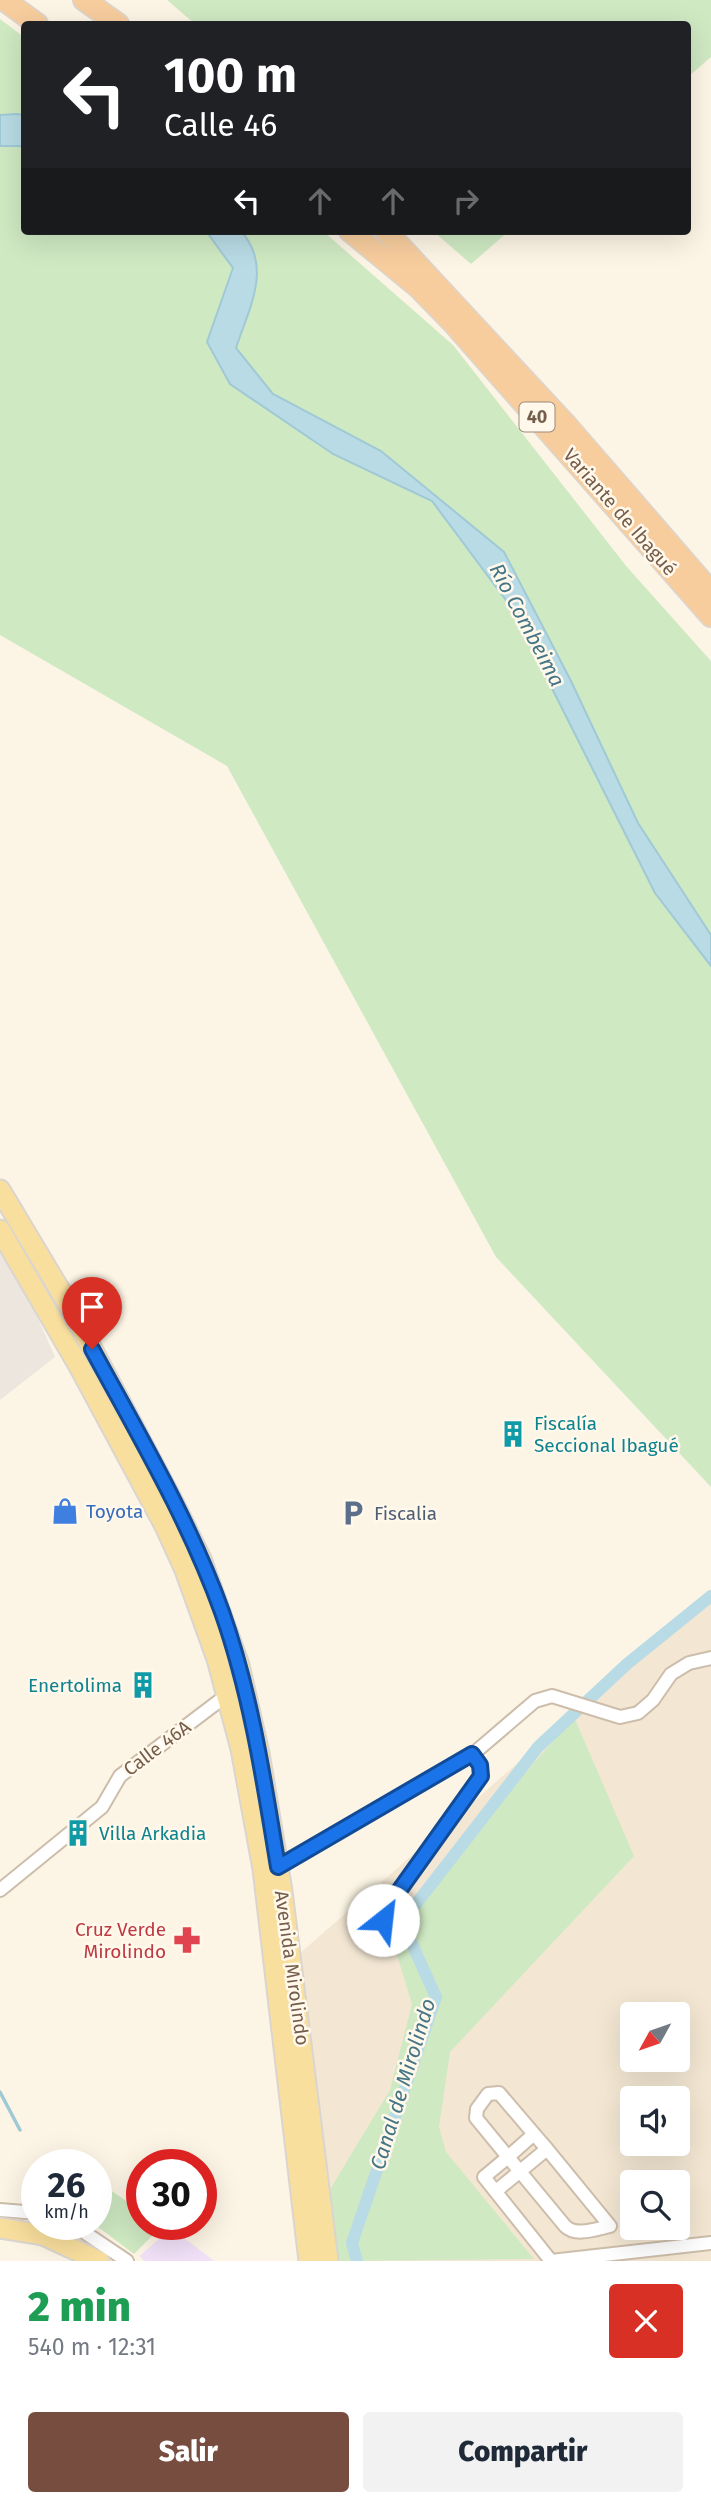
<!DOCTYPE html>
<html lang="es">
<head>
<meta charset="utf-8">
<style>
	:root { --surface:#fff; --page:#f2f2f3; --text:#1f2937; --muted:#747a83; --accent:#774d40 }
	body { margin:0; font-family:"Fira Sans",sans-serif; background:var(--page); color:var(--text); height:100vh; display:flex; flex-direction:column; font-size:26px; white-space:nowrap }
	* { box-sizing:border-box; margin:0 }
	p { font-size:23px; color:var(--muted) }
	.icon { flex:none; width:38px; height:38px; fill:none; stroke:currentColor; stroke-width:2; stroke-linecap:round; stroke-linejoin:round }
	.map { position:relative; height:2261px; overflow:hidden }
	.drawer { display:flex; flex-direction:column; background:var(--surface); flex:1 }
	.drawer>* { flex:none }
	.banner { position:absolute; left:21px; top:21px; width:670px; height:214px; border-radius:7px; box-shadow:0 7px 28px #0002; background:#202124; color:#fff; overflow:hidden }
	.needle { width:46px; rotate:230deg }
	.tools { position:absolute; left:620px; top:2002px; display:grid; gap:14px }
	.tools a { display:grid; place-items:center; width:70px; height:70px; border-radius:7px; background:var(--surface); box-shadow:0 7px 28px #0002; font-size:35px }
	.speed { position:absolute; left:21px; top:2149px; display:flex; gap:14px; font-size:35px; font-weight:700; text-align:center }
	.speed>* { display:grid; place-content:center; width:91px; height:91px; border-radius:50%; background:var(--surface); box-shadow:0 7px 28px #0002; line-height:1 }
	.speed small { font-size:18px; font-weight:400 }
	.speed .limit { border:10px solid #d22; background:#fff; color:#111 }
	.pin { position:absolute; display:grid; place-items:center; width:60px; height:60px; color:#fff; margin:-72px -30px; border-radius:50% 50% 50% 0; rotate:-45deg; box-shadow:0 0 7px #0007 }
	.pin .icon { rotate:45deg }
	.me { position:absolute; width:77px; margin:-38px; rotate:29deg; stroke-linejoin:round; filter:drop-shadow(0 0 5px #0008) }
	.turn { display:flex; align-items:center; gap:24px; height:147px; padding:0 28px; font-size:32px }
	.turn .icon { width:91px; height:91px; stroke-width:2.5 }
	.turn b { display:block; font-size:49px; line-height:60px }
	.lanes { display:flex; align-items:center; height:66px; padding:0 28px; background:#0003; justify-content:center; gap:35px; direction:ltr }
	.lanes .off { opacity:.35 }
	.round { display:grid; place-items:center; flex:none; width:74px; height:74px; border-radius:7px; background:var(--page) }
	.headline { display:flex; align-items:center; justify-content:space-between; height:119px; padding:0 28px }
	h1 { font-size:42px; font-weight:800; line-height:52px; color:#1e9e55 }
	.button { display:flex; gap:14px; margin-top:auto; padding:14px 28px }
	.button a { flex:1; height:80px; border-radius:7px; background:var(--accent); color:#fff; font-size:28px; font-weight:800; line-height:80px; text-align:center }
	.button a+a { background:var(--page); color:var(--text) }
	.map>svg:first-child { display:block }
	.residential { fill:#f3e7d3; fill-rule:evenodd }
	.industrial { fill:#ece6df }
	.education { fill:#f2e1f8 }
	.green { fill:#cfe9c3 }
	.water { fill:#b9dbe5; stroke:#a0c9d6; stroke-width:2 }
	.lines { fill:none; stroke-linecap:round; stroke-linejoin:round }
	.stream { stroke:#a0c9d6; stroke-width:3.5 }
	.canal { stroke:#b9dbe5; stroke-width:12 }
	.minor-casing { stroke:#cdbdab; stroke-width:16 }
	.primary-casing { stroke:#dbd5d0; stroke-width:23 }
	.trunk-casing { stroke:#dbd5d0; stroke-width:24 }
	.minor { stroke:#fff; stroke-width:12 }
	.primary { stroke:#f9df9e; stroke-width:19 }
	.trunk { stroke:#f7cd9e; stroke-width:21 }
	.route-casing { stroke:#114b97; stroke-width:18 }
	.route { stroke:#1a73e8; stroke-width:12 }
	.labels { text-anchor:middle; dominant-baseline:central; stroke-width:5; stroke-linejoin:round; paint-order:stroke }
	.shield { fill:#fff8eb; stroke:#9e8c7a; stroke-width:2 }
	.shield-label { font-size:18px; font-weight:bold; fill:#745d4a }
	.street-label { font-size:19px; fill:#745d4a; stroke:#fff8eb }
	.culture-label { font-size:19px; fill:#0d838f; stroke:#fff8eb; text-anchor:start }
	.shop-label { font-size:19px; fill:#366cbe; stroke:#fff8eb; text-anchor:start }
	.service-label { font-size:19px; fill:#4e5e75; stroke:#fff8eb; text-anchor:start }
	.health-label { font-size:19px; fill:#be3a42; stroke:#fff8eb; text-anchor:end }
	.water-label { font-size:21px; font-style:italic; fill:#457687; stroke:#fff8eb }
</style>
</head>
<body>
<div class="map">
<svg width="711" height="2261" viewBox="0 0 711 2261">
	<rect width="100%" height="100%" fill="#fcf5e5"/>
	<path class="residential" d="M711,1594v667h-384l-36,-300zM632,2014h45v46h-45zM632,2098h45v46h-45zM632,2182h45v46h-45z"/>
	<path class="industrial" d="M0,1248l16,20 39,89 -55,43z"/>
	<path class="education" d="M171,2228l42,32 1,1h-70l-4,-5z"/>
	<path class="green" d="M167,0h544v57l-23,20v-53h-493z
		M0,19l24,18v194h299l130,114 174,222 84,94v826l-215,-230 -269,-491 -227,-131z
		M433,231h76l-38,33z
		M574,1717l60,139 -184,196 -11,75 7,25 88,107 -199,2 -9,-65 64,-106 22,-86 -23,-75z
		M96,2180l46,32v12l19,3 -27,27 -40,-30z"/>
	<path class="water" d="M17,114l7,1v31h-24v-31z
		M206,231h35c32,36 8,77 -5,117l37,46 108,57 123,101 67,129 67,142 73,112v31l-56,-73 -144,-286 -79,-106 -99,-47 -103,-70 -23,-42 26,-74z"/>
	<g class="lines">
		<path class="stream" d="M0,2092l20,38"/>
		<path class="canal" d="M357,2261l-5,-18 84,-246 -34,-75 136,-175 89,-83 84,-68"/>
		<defs>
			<path id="minor" d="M274,1868l199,-114 62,-53 17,-5 68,21 18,-4 15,-13 18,-26 18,-11 22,-5
				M0,1890l102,-83 18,-31 107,-81
				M383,1921l13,-26 85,-119 -1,-11 -7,-11
				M534,2134l-35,-41 -11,1 -11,15 -1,9 32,39 -24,20 67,84
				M496,2191l51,-42 -13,-15 -26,23 57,69c11,11 31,3 45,0l-63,-77
				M0,2210l37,3
				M72,2224l55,37
				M551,2261l160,-18"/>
			<path id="primary" d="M0,1190l70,117 103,195 28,57 38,106 20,88 23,138 46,370
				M0,1230l80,138 85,158 20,44 32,89 24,90 22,120 46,392
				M0,2228l43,7 56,26"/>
			<path id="trunk" d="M4,0l33,24
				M84,0l34,24
				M350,231l68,56 37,38 256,291
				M386,231l182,196 143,165"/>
		</defs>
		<use href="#minor" class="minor-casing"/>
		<use href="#primary" class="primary-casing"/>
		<use href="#trunk" class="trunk-casing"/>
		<use href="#minor" class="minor"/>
		<use href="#primary" class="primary"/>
		<use href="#trunk" class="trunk"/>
	</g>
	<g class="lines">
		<defs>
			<path id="route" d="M92,1349c46,85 97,171 130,263 29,82 42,169 56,255l194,-113 8,11 1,11 -85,119 -13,25"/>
		</defs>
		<use href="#route" class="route-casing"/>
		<use href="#route" class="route"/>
	</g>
	<defs>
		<symbol id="building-bare" viewBox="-9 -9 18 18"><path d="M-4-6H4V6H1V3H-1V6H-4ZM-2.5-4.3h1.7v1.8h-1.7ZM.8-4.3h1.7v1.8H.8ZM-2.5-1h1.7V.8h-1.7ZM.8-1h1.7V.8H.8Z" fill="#0f9aa8" stroke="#fff8eb" stroke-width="2.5" paint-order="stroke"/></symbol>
		<symbol id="shop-bare" viewBox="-9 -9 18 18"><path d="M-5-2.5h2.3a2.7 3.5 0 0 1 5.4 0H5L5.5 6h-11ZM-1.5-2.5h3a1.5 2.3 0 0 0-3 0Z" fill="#3f7fe0" stroke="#fff8eb" stroke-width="2.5" paint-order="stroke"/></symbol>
		<symbol id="parking-bare" viewBox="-9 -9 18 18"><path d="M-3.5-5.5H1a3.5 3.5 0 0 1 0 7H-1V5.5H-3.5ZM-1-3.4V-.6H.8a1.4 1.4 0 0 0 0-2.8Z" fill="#5c6f8a" stroke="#fff8eb" stroke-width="2.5" paint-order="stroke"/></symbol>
		<symbol id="pharmacy-bare" viewBox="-9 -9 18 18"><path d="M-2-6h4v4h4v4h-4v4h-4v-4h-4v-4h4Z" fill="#e0444e" stroke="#fff8eb" stroke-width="2.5" paint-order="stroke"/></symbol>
	</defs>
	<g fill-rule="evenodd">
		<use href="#building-bare" x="494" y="1415" width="38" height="38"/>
		<use href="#shop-bare" x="46" y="1492" width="38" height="38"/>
		<use href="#parking-bare" x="334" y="1494" width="38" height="38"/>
		<use href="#building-bare" x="124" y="1666" width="38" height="38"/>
		<use href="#building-bare" x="59" y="1814" width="38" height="38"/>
		<use href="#pharmacy-bare" x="168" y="1921" width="38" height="38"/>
	</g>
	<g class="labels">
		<rect class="shield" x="519.5" y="402.5" width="35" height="29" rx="5"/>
		<g class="shield-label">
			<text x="537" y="417">40</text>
		</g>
		<g class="street-label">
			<text transform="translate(620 512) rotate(49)">Variante de Ibagué</text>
			<text transform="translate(157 1748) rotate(-37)">Calle 46A</text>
			<text transform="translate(292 1968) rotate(82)">Avenida Mirolindo</text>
		</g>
		<g class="culture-label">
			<text x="534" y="1423">Fiscalía<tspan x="534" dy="22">Seccional Ibagué</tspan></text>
			<text x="122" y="1685" text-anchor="end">Enertolima</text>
			<text x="99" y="1833">Villa Arkadia</text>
		</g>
		<g class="shop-label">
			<text x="86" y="1511">Toyota</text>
		</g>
		<g class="service-label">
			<text x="374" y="1513">Fiscalia</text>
		</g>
		<g class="health-label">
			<text x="166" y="1929">Cruz Verde<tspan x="166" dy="22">Mirolindo</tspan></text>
		</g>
		<g class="water-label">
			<text transform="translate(527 625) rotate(62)">Río Combeima</text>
			<text transform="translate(403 2084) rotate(-73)">Canal de Mirolindo</text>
		</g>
	</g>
</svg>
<div class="tools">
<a><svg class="needle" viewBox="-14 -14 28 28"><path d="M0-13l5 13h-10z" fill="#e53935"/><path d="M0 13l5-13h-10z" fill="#747a83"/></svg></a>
<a><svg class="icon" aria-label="sound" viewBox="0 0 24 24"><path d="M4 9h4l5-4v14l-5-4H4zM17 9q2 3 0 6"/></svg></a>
<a><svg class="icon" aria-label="search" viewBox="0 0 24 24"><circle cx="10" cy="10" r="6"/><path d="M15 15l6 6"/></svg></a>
</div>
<div class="speed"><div>26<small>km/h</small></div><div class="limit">30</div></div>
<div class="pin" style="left:92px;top:1349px;background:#d93025"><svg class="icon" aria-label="arrive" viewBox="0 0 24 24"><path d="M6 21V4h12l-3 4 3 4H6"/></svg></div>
<svg class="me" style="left:383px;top:1920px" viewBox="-20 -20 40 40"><circle r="19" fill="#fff"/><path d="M0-13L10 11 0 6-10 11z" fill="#1a73e8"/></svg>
<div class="banner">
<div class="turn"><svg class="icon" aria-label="left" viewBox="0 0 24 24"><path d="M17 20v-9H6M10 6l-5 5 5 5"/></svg><div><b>100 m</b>Calle 46</div></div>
<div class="lanes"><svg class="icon" aria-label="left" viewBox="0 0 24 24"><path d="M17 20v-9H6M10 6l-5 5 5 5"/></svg><svg class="icon off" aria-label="ahead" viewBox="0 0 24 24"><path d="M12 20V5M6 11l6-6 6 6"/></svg><svg class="icon off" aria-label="ahead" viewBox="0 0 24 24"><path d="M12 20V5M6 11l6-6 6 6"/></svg><svg class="icon off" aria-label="right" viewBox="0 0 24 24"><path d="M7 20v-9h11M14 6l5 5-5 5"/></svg></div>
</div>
</div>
<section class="drawer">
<div class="headline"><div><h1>2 min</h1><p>540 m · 12:31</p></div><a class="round" style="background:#d93025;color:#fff"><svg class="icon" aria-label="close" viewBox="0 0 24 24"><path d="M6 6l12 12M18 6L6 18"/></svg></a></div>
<div class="button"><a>Salir</a><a>Compartir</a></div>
</section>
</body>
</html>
